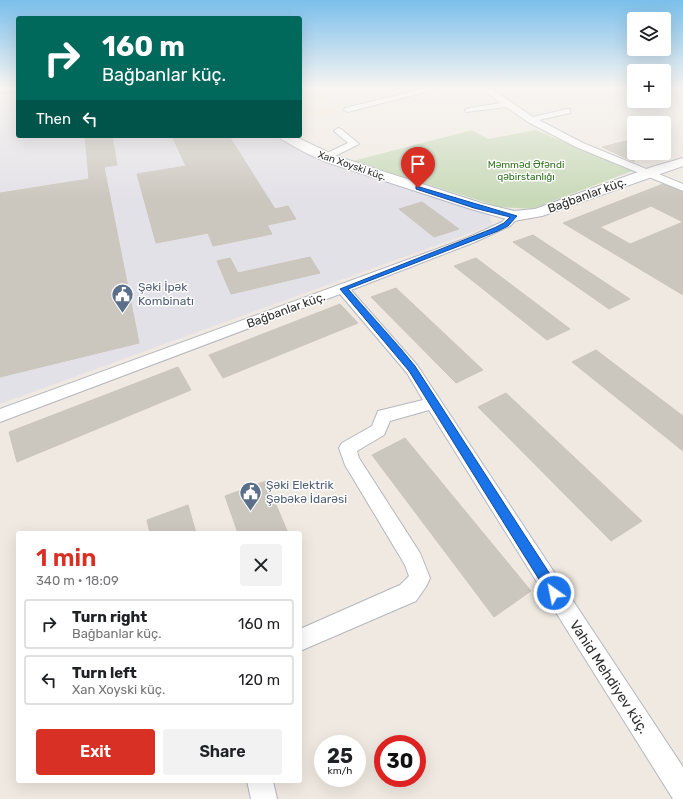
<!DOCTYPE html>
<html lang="en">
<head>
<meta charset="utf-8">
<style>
	:root { --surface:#fff; --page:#f2f2f2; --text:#202124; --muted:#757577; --line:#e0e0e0; --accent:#d93025 }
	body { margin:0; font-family:Rubik,sans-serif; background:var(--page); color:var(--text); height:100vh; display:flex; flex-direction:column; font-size:15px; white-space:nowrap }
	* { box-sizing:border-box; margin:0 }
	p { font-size:13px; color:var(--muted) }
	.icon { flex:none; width:22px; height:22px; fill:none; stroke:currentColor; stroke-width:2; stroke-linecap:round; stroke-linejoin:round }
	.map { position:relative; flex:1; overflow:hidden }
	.panel { position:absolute; left:16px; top:531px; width:286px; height:252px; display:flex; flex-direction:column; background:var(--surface); border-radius:4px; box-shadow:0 4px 16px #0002 }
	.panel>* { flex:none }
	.hud { position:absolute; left:16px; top:16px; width:286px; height:122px; border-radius:4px; box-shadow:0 4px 16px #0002; background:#00695c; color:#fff; overflow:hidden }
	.tools { position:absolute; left:627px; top:12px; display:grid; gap:8px }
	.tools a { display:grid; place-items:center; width:44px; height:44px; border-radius:4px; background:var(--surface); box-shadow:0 4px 16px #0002; font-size:20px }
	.speed { position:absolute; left:314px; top:735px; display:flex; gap:8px; font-size:20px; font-weight:700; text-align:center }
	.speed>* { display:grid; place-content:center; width:52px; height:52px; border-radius:50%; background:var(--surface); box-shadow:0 4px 16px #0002; line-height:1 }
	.speed small { font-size:10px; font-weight:400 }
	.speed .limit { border:6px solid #d22; background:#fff; color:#111 }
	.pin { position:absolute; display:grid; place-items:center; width:34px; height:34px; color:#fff; margin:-41px -17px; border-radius:50% 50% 50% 0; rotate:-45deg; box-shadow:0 0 4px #0007 }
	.pin .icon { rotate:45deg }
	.me { position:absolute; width:44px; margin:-22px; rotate:327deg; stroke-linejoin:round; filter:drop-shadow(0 0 3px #0008) }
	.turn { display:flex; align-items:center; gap:14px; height:84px; padding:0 20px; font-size:18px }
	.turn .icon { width:52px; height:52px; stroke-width:2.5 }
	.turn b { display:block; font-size:28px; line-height:34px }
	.then { display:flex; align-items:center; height:38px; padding:0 20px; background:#0003; gap:8px; font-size:15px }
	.round { display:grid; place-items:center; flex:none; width:42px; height:42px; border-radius:4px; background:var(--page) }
	.head { display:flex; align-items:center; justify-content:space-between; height:68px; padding:0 20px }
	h1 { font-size:24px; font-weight:600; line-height:30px; color:var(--accent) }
	.primary-button { display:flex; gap:8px; margin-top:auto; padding:8px 20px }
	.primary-button a { flex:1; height:46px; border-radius:4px; background:var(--accent); color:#fff; font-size:16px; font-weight:600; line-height:46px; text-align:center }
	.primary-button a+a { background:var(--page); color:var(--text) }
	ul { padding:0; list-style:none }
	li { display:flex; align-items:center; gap:12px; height:50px; margin:0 8px 6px; padding:0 12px; border:2px solid var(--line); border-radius:4px }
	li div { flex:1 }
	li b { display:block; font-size:15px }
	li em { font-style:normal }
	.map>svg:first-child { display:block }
	.industrial { fill:#e3e1e8 }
	.education { fill:#f0e6d1 }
	.cemetery { fill:#c8d9b8 }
	.building { fill:#cbc7bf; stroke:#cbc5ba; fill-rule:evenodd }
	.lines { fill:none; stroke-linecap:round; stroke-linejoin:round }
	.street-casing { stroke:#b4b7c1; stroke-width:2 }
	.secondary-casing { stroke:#b4b7c1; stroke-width:2 }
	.street { fill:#fff; fill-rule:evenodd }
	.secondary { fill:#fff; fill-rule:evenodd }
	.route { fill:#1a73e8; stroke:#114b97 }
	.labels { text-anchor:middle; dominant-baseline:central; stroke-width:3; stroke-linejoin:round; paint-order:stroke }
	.far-park-label { font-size:10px; fill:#2c6e1b; stroke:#fff }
	.far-street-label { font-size:10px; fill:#2e2e2e; stroke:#fff }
	.street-label { font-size:12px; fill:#2e2e2e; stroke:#fff }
	.service-label { font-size:12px; fill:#4e5e75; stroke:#fff; text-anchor:start }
	.near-street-label { font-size:14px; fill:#2e2e2e; stroke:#fff }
</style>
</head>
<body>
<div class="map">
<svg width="683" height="799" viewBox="0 0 683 799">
	<rect width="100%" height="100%" fill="#efe9e1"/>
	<path class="industrial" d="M18,89v47h257l42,23 173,56 2,10 -492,179v-306l11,-2 1,-6z"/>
	<path class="education" d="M310,94l31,18 -41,9v-26z"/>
	<path class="cemetery" d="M472,130l16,9 48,-9 96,41 -100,38 -32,-2 -147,-46z"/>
	<path class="building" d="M85,136h27l5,29 -13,2 35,176 -139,34v-184l89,-14z
		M172,136h57l46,73 13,-3 8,13 -29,6 5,9 -59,12 -5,-13 -52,10 -19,-69 49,-8z
		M634,139v23l-32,-15z
		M663,184l20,8v103l-120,-72zM651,206l32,16 -53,22 -30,-17z
		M422,202l37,27 -25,8 -35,-28z
		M533,235l97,64 -21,10 -96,-67z
		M310,257l10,16 -89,21 -14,-33 13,-3 8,15z
		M476,258l94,71 -23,11 -93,-74z
		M396,288l87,82 -27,13 -85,-86z
		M340,304l18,19 -135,55 -14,-23z
		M596,350l87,66v35l-111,-89z
		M178,367l13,23 -174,72 -8,-30z
		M506,393l136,128 -31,20 -133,-134z
		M405,438l126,153 -37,26 -122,-162z
		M266,481l22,52h-50l-13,-37z
		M188,505l8,28h-46l-3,-13z"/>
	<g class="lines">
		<defs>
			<path id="street" d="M431,87h13l-96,25 -4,-2 1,-2z
				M480,87h9l44,30 34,-8h3v4l-31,7 44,23 100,41v7l-107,-44 -48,-25 -22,-15 -40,5 -1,-2 4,-2 32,-5z
				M338,128l3,1 18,15 -30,15h-6l-2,-2 2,-2 25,-12 -14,-12z
				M514,213l6,3 -10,10 -35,16 -124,48 66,75 266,402v32h-10l-244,-389 -39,11 -6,14 -27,16 2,7 61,95 10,25 -3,7 -11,16 -116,50v-22l100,-44 9,-9 -4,-11 -60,-100 -6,-17 3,-5 30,-17 6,-15 45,-11 -16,-27 -67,-79 -340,128v-13l467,-171 35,-16 8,-8z
				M247,781h26l4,18h-26z"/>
			<path id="secondary" d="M0,87h18v4l-18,1z
				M279,136h15l42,20 145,47 33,8 21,-2 117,-42 31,-9v8l-141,50 -28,5 -43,-12 -145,-47 -22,-10 -23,-13z"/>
		</defs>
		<use href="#street" class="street-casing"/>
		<use href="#secondary" class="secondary-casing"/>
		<use href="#street" class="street"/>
		<use href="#secondary" class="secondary"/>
	</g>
	<linearGradient id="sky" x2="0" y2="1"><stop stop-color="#7abfeb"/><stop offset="0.44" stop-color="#f8f5f2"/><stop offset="1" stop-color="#f8f5f2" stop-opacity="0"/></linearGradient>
	<rect width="683" height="199" fill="url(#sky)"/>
	<path class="route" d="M416,186l101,30 -9,10 -10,5 -150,58 53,60 14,17 144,222 1,5 -1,4 -5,2 -4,-2 -141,-226 -69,-82 154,-61 10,-5 6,-6 -36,-9 -58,-19z"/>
	<defs>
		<symbol id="civic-pin" viewBox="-11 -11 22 30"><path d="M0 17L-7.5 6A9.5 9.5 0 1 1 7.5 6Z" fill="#5c6f8a" stroke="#fff"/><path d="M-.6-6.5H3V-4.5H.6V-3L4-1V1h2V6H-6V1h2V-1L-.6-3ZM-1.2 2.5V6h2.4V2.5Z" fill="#fff"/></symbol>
	</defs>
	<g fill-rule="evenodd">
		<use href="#civic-pin" x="110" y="282" width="25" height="34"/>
		<use href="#civic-pin" x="238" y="480" width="25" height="34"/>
	</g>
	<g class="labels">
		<g class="far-park-label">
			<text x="526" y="165">Məmməd Əfəndi<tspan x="526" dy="12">qəbirstanlığı</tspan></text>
		</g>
		<g class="far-street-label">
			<text transform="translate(352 166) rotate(19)">Xan Xoyski küç.</text>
		</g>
		<g class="street-label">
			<text transform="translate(587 195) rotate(-20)">Bağbanlar küç.</text>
			<text transform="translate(286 310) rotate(-20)">Bağbanlar küç.</text>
		</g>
		<g class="service-label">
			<text x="138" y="287">Şəki İpək<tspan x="138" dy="14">Kombinatı</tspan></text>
			<text x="266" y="485">Şəki Elektrik<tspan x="266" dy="14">Şəbəkə İdarəsi</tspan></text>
		</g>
		<g class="near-street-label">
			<text transform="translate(609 677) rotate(57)">Vahid Mehdiyev küç.</text>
		</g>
	</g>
</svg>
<div class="tools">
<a><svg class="icon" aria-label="layers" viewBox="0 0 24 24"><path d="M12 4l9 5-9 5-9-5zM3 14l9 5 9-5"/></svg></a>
<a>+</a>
<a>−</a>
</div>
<div class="speed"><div>25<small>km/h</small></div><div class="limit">30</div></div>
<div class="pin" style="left:418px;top:188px;background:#d93025"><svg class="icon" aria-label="arrive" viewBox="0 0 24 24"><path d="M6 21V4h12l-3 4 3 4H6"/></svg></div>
<svg class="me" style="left:554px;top:593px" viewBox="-20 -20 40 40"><circle r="17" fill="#1a73e8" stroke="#fff" stroke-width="3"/><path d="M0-11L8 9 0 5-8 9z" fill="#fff"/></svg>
<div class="hud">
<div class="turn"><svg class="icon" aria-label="right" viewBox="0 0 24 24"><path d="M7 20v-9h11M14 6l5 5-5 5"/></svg><div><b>160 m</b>Bağbanlar küç.</div></div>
<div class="then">Then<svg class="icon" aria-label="left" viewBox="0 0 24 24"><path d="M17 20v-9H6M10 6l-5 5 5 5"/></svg></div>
</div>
<section class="panel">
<div class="head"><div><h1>1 min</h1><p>340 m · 18:09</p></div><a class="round"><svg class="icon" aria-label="close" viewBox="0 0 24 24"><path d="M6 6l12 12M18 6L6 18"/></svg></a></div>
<ul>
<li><svg class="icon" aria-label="right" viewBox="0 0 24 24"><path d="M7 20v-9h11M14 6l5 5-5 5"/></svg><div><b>Turn right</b><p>Bağbanlar küç.</p></div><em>160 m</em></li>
<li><svg class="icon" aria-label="left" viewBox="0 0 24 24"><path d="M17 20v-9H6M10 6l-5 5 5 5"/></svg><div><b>Turn left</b><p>Xan Xoyski küç.</p></div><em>120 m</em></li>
</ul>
<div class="primary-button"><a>Exit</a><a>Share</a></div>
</section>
</div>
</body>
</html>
